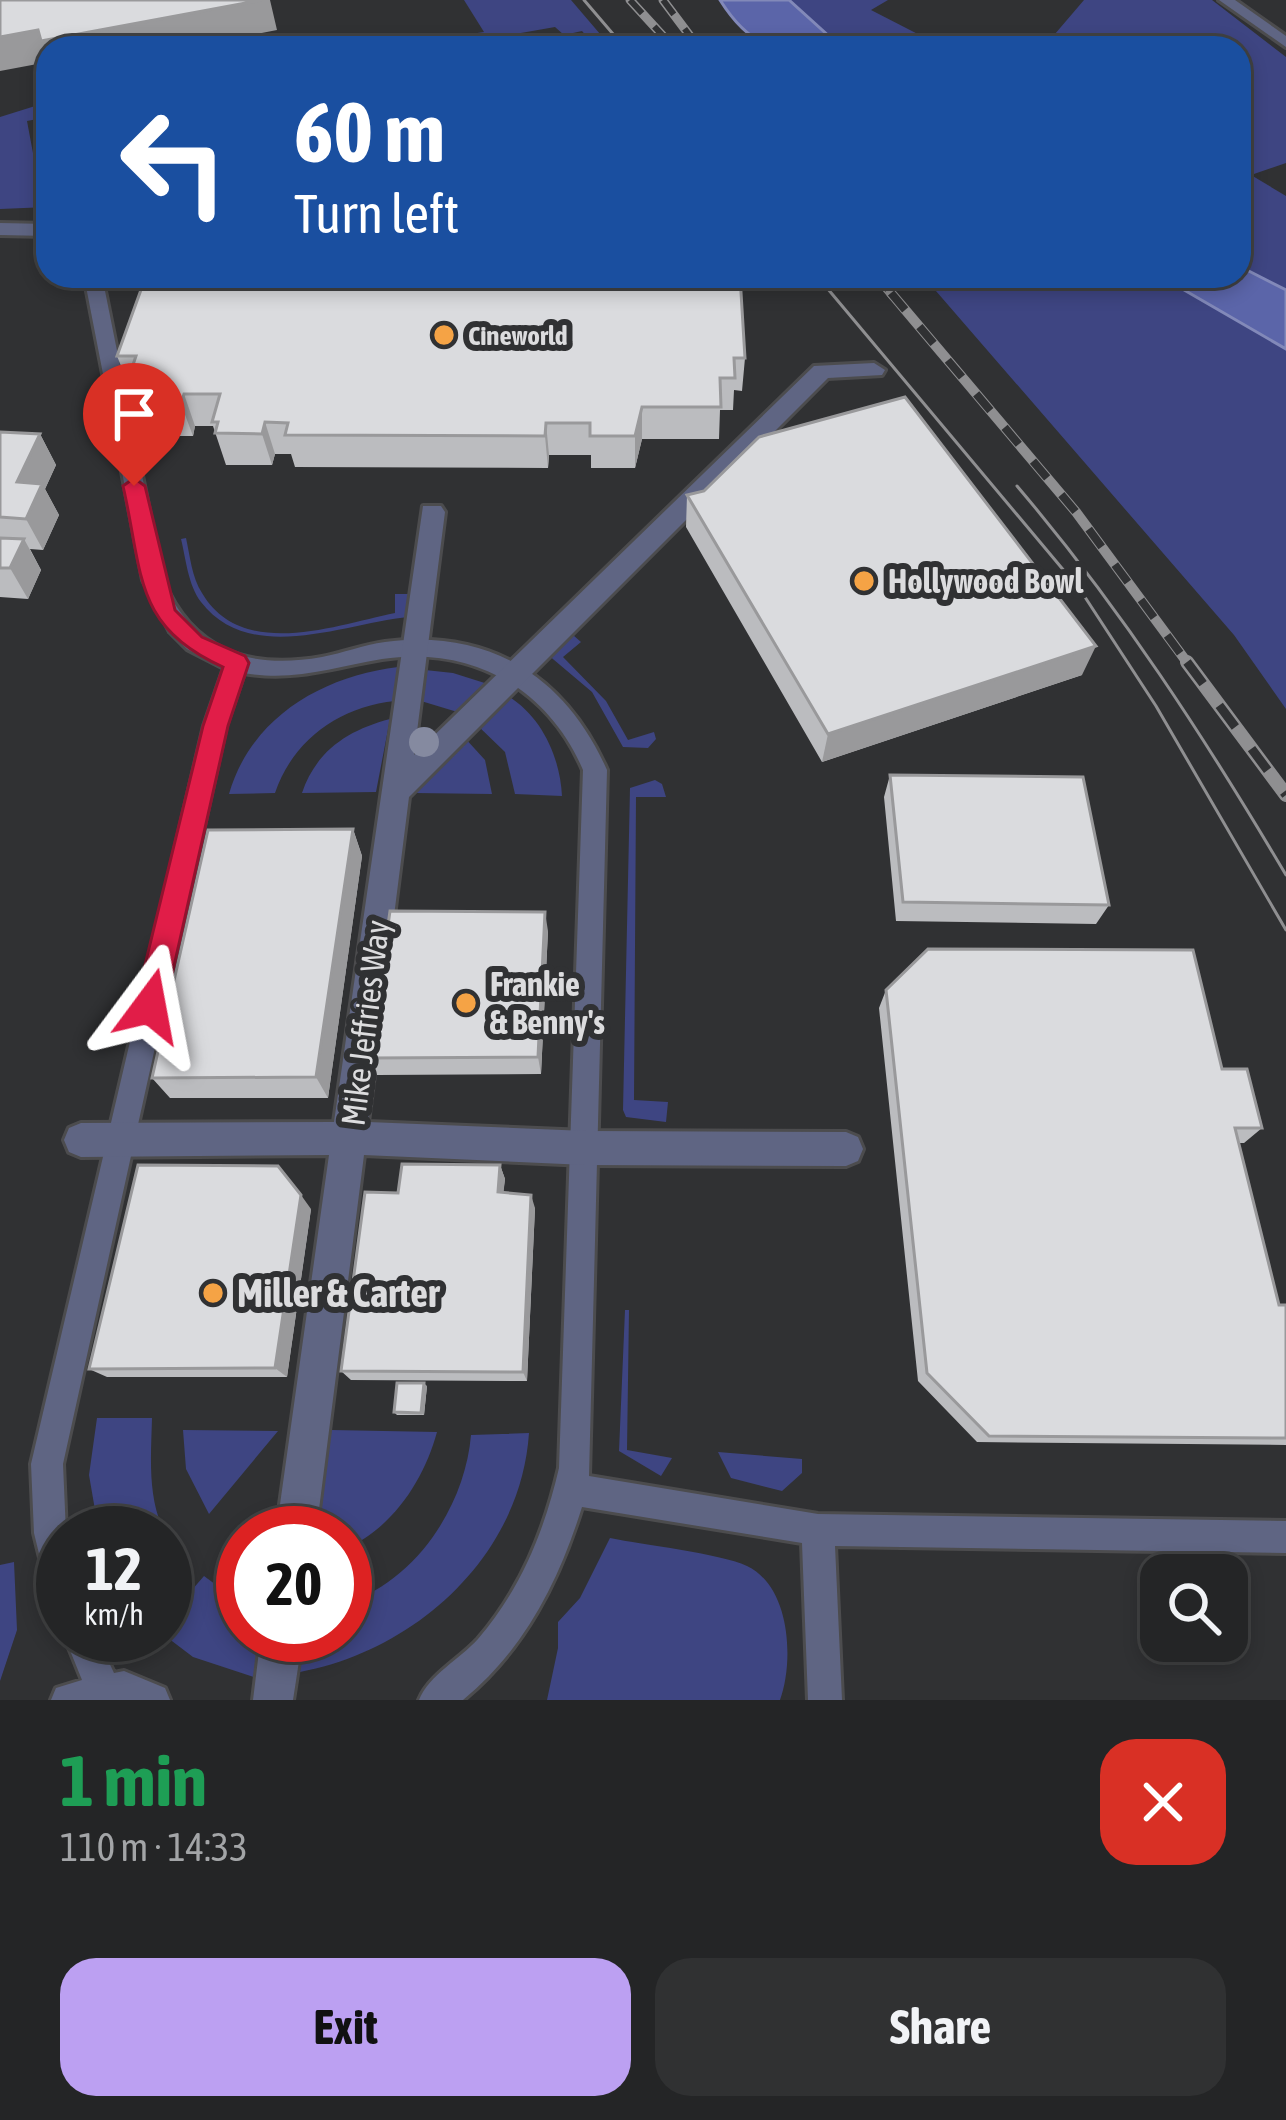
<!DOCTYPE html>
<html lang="en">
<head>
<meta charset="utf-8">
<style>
	:root { --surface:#242526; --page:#303132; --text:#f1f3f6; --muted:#a3a5a7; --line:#414243; --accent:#bca0f2 }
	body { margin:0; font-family:"Asap Condensed",sans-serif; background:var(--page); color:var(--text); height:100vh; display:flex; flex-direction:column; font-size:45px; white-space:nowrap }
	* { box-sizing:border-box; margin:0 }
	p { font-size:39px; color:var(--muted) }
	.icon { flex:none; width:66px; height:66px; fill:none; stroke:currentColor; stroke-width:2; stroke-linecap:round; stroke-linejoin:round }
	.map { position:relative; height:1700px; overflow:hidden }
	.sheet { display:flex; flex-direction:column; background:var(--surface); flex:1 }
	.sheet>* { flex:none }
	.hud { position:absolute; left:36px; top:36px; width:1215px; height:252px; border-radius:36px; box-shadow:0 6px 18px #0003,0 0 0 3px var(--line); background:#1a4fa0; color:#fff; overflow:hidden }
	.buttons { position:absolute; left:1140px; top:1554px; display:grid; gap:24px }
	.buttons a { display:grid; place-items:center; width:108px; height:108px; border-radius:24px; background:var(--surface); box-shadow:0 6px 18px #0003,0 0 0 3px var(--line); font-size:60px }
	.speed { position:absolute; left:36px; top:1506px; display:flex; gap:24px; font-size:60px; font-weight:700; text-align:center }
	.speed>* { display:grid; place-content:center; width:156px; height:156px; border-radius:50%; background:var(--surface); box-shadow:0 6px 18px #0003,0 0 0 3px var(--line); line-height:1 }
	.speed small { font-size:30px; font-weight:400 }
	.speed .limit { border:18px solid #d22; background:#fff; color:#111 }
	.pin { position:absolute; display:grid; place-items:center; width:102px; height:102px; color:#fff; margin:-123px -51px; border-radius:50% 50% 50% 0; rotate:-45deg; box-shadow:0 0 12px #0007 }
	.pin .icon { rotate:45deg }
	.me { position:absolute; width:132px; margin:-66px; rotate:13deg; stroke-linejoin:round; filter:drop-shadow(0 0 9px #0008) }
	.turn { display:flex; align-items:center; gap:42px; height:252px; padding:0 60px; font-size:54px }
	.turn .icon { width:156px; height:156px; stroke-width:2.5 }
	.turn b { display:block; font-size:84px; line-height:102px }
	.round { display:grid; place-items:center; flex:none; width:126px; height:126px; border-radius:36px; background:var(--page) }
	.overview { display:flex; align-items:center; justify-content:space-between; height:204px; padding:0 60px }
	h1 { font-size:72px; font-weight:700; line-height:90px; color:#1e9e55 }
	.cta { display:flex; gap:24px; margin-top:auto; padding:24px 60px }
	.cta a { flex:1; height:138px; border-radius:36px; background:var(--accent); color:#111; font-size:48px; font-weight:700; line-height:138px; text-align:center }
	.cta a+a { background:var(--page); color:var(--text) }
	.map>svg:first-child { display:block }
	.green { fill:#3e4582 }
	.water { fill:#5b65a9; stroke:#8289b9; stroke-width:3 }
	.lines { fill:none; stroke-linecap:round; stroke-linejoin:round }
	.service-casing { stroke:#4c4c4e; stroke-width:6 }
	.pedestrian-casing { stroke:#4c4c4e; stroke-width:6 }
	.minor-casing { stroke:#4c4c4e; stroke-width:6 }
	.service { fill:#5f6583; fill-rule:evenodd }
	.pedestrian { fill:#5f6583; fill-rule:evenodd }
	.minor { fill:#5f6583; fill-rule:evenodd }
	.tram { stroke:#8f8f91; stroke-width:3 }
	.rail-far2-casing { stroke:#8f8f91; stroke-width:9 }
	.rail-far1-casing { stroke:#8f8f91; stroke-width:10 }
	.rail-casing { stroke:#8f8f91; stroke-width:14 }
	.rail-far2 { stroke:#303133; stroke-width:6; stroke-dasharray:18; stroke-linecap:butt }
	.rail-far1 { stroke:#303133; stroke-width:8; stroke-dasharray:22; stroke-linecap:butt }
	.rail { stroke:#303133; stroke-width:9; stroke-dasharray:27; stroke-linecap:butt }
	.tree { fill:#858aa0 }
	.wall { fill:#bbbcbf }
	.shaded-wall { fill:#99999b }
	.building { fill:#dadbde; stroke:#99999b; stroke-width:3 }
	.route { fill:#e11d48; stroke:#92132f; stroke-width:3 }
	.poi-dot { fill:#f5a345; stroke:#303133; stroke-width:4.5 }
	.labels { text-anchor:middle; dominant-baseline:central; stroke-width:12; stroke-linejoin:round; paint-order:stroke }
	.far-poi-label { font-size:27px; font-weight:bold; fill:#dcdcde; stroke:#303133; text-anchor:start }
	.poi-label { font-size:33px; font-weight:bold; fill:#dcdcde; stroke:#303133; text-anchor:start }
	.street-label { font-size:33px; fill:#dcdcde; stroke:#303133 }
	.near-poi-label { font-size:39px; font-weight:bold; fill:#dcdcde; stroke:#303133; text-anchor:start }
</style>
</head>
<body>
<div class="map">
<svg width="1286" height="1700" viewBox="0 0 1286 1700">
	<rect width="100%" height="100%" fill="#303133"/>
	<path class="green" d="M464,0h107l41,48h-15l-15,-17 -18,4 -9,-8 -120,21h-58l107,-16z
		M789,0h99l-17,10 72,37 23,1h-124z
		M1084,0h128l74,57v106l-35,12 35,21v94l-47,-24v-218h-196z
		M48,102v15l-21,4 11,59 10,-1v28l-48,2v-92z
		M923,276h245l118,66v367l-52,-74z
		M186,538c4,18 6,40 16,55 40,68 134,32 193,20v-19h14v23c-64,6 -159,49 -208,-15 -13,-17 -15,-43 -20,-63z
		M573,635l8,7 -18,15 43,44 22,39 26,-8 2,7 -8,9 -25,-1 -31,-55 -45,-38z
		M398,667l-3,34c-56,6 -102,39 -120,92l-46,1c22,-77 94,-118 169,-127z
		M425,670l28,3 38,12 -27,29 -43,-13z
		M508,696c34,21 52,61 54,100l-47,-2 -10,-42 -29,-28z
		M390,719l-14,73 -74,1c14,-42 46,-63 88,-74z
		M464,737l21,23 7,34 -77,-1z
		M655,780l7,4 4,13h-30l-2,303 34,2 -2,20 -40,-5 -3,-7 7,-322z
		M625,1310h4l-2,140 45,8 -11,18 -42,-25z
		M97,1418h55c-1,43 -7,100 27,133l-14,16v-34h-66l-10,-58z
		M183,1430l95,1 -69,83 -23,-45z
		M331,1430l106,2c-13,48 -44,96 -92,117v-16h-30z
		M529,1433c-8,122 -112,217 -229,239l4,-37h41v-31c71,-23 120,-98 126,-169z
		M718,1452l84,7v14l-20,18 -51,-13z
		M610,1538c33,7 109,15 137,28 44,21 47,96 33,134h-233l11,-52v-26l22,-24z
		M14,1562l3,68 -17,51v-116z
		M204,1576l23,17 16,3v39h22l-8,43 -64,-21 -29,-22 1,-14z"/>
	<path class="water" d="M720,0h69l53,48c-61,0 -86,9 -122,-48z
		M1239,266l47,24v59l-126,-73h79z"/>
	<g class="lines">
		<defs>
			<path id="service" d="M1219,0h16l51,36v11z
				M84,276h18l61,304c29,71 86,90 159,77 21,-4 41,-12 63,-15 105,-13 180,34 222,128l-18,706 229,38 468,7v32l-451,-7 7,154h-34l-6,-157 -220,-36c-23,74 -58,143 -119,193h-44c10,-25 41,-41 59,-61 43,-50 66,-107 81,-171l24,-698c-35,-82 -112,-125 -201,-111 -48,8 -88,23 -138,14l-18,53 -163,738 3,69h-3v74l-12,-4 -17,-70 -3,-69 173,-738 20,-58 -37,-19 -17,-17 -27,-52z
				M63,1633l33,2 18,38 10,-2 41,17 5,12h-119l5,-12 26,-8z"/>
			<path id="pedestrian" d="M874,363l11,7 -3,5 -54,3 -419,419 -41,325 218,9 260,1 12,5 5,12 -5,12 -12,5 -260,-1 -222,-10 -48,378h-40l53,-378 -248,2 -12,-5 -5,-12 5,-12 12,-5 253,-1 89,-616h18l4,6 -31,243 400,-389z
				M261,1635h42l-10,65h-40z"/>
			<path id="minor" d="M0,223l48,1v12l-48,-1z"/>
		</defs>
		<use href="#service" class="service-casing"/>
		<use href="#pedestrian" class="pedestrian-casing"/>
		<use href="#minor" class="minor-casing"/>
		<use href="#service" class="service"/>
		<use href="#pedestrian" class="pedestrian"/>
		<use href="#minor" class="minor"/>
		<path class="tram" d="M584,0l41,48
			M817,276l264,315 75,115 130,224
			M1017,486c103,121 188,252 269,389"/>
		<defs>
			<path id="rail-far2" d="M630,0l44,48
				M663,0l36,48
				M876,276l17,20"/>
			<path id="rail-far1" d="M891,293l185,219 113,153"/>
			<path id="rail" d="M1187,662l99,133"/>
		</defs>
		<use href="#rail-far2" class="rail-far2-casing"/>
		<use href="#rail-far1" class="rail-far1-casing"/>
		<use href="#rail" class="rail-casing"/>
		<use href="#rail-far2" class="rail-far2"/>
		<use href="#rail-far1" class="rail-far1"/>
		<use href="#rail" class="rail"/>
	</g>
	<circle class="tree" cx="424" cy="742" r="15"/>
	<path class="wall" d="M117,356l628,2 -3,33 -8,-1 -1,20h-13l-1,29h-77l-7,29h-44v-13h-42l-1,13 -253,-1 -4,-13h-16l-3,11h-46l-13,-39h-18l-2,10h-44l-4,-10h-9l-13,-32 4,-13z
		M0,432l40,2 16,31 -11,24 14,26 -16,35 -13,-1 11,21 -13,29 -28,-2z
		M687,495l395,180 -260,87 -136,-235z
		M890,775l219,130 -13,19 -200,-3 -12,-124z
		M353,829l9,27 -34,242h-158l-18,-20z
		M548,931l-7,143 -164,1 -8,-17z
		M886,990l336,79 40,59 -18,15h-5l40,162h7v140l-309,-3 -59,-61 -39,-373z
		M500,1165l5,14 -2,14 32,15 -8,173 -176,-1 -10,-9z
		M311,1209l-24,168h-180l-18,-8z
		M427,1386l-3,29h-27l-3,-3z"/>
	<path class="shaded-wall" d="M262,0h8l7,30 -92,18h-137v14l-48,9v-34l38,-7z
		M184,394l11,32 -2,10 -12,-32z
		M642,407v32l-7,29v-32z
		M265,422l10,32 -3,11 -10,-31z
		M546,423l3,32 -1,13 -3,-32z
		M40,434l16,31 -11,24 14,26 -16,35 -17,-31 -9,-37z
		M24,539l17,31 -13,29 -18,-31z
		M1096,646l-14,29 -260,87 6,-28z
		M353,829l9,27 -34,242 -12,-21z
		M545,912l3,19 -7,143 -3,-17z
		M500,1165l5,14 -3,27 -4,-14z
		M301,1195l10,14 -24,168 -12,-9z
		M531,1195l4,13 -8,173 -4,-9z
		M424,1383l3,3 -3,29 -3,-2z"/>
	<path class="building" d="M0,0h262l-221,41 -3,-11 -38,7z
		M146,276h594l5,82h-11l1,20h-15l1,29h-79l-7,29h-45v-13h-44l-1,13 -260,-1 3,-12 -23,-1 -3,12 -47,-1 3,-11h-6l8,-28h-36l-3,10h-45l3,-10h-16l13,-38h-19z
		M905,397l191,249 -268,88 -141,-239 17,-4 55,-54z
		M0,432l40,2 -23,48 25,2 -16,35 -26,-2z
		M0,538l24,1 -14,29h-10z
		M890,775l193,2 26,128 -206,-3z
		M353,829l-37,248 -164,1 56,-248z
		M390,911l155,1 -7,145 -169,1z
		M928,949l265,1 29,119h25l15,59h-27l44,177h7v133l-297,-2 -62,-63 -41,-383z
		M402,1164l98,1 -2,27 33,3 -8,177 -182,-1 24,-179 33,1z
		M138,1165l140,1 23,29 -26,173 -186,1z
		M397,1383h27l-3,30 -27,-1z"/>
	<path class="route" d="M134,478l11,8 30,124 27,27 43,19 4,7 -21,63 -63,280 -5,10 -10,4 -10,-4 -5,-10 68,-280 20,-59c-90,-40 -80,-94 -100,-181z"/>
	<g class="poi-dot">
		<circle cx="444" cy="335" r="12"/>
		<circle cx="864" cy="581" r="12"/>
		<circle cx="466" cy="1003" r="12"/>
		<circle cx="213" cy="1293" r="12"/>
	</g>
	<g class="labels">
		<g class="far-poi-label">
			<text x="468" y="335">Cineworld</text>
		</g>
		<g class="poi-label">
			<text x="888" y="581">Hollywood Bowl</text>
			<text x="490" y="984">Frankie<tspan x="490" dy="38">&amp; Benny's</tspan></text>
		</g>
		<g class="street-label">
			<text transform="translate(365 1023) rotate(-83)">Mike Jeffries Way</text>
		</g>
		<g class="near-poi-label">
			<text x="237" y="1293">Miller &amp; Carter</text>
		</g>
	</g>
</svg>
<div class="buttons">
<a><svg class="icon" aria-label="search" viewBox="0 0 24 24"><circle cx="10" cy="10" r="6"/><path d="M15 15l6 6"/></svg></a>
</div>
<div class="speed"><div>12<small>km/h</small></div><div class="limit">20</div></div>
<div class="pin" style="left:134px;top:486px;background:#d93025"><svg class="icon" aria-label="arrive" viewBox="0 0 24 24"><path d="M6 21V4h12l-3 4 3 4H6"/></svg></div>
<svg class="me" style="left:150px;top:1006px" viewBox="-20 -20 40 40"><path d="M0-17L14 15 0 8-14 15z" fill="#e11d48" stroke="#fff" stroke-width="4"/></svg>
<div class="hud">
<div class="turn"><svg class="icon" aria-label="left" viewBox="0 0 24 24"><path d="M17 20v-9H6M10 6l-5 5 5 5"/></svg><div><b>60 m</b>Turn left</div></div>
</div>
</div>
<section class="sheet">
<div class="overview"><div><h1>1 min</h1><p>110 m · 14:33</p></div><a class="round" style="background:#d93025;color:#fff"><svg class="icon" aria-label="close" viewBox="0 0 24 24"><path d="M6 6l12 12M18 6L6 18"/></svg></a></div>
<div class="cta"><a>Exit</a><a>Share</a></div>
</section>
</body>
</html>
